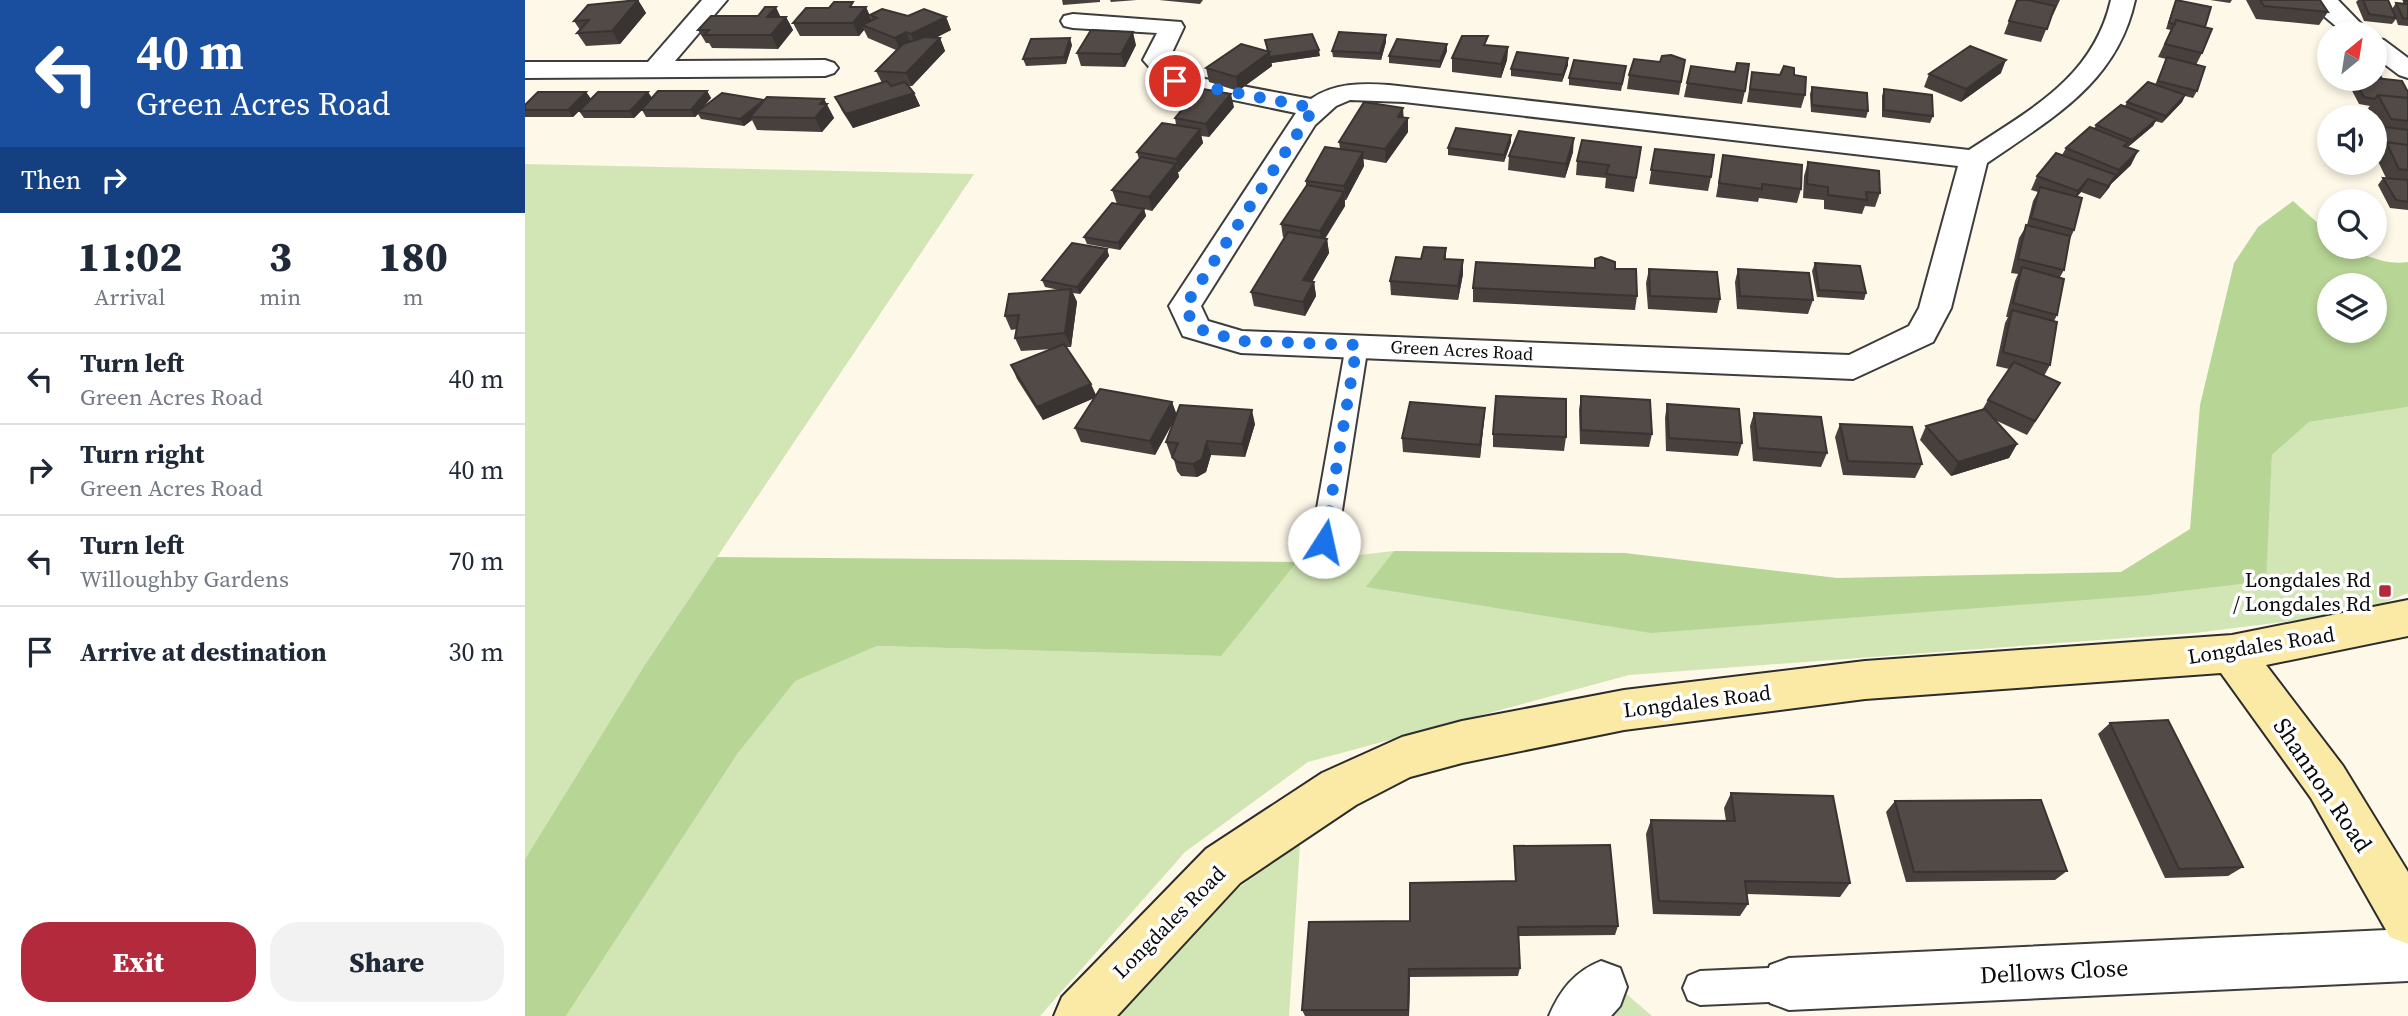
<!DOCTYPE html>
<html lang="en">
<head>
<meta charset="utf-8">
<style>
	:root { --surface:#fff; --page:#f2f2f3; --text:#1f2937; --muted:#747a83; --line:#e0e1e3; --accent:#b22a3c }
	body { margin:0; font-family:"Source Serif 4",serif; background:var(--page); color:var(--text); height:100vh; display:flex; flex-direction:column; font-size:26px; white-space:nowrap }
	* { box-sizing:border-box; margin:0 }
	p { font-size:23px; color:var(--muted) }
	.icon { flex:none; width:38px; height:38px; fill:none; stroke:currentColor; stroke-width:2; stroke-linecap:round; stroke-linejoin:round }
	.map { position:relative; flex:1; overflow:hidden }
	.drawer { display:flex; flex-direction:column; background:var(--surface); width:525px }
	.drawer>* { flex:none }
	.hud { background:#1a4fa0; color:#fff; overflow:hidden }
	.needle { width:46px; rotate:30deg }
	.tools { position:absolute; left:1792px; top:21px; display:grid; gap:14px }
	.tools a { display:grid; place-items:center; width:70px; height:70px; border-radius:50%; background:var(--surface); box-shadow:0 4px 10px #0003; font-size:35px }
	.pin { position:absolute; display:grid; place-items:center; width:60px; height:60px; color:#fff; margin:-30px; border:4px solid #fff; border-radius:50%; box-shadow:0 2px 7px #0007 }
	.me { position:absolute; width:77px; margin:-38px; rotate:10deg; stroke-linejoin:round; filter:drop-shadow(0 0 5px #0008) }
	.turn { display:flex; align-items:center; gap:24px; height:147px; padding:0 21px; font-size:32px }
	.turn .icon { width:91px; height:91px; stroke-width:2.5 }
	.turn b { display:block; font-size:49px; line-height:60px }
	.then { display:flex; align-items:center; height:66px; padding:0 21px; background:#0003; gap:14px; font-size:26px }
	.eta { display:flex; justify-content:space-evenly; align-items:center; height:119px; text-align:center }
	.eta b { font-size:42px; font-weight:800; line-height:49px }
	.cta { display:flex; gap:14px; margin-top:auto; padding:14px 21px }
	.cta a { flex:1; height:80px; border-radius:28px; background:var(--accent); color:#fff; font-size:28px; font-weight:800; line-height:80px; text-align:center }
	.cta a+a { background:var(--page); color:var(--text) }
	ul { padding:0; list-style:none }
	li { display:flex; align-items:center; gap:21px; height:91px; padding:0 21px; border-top:2px solid var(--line) }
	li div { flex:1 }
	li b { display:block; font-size:26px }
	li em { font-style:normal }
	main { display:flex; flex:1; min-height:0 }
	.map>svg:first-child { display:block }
	.green { fill:#d2e5b5 }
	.forest { fill:#b7d595; fill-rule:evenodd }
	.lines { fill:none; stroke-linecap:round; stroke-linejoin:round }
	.lane-casing { stroke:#3d3d3d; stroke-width:4 }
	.street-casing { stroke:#3d3d3d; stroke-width:4 }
	.secondary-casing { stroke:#2c2c2c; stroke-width:4 }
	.lane { fill:#fff; fill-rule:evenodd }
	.street { fill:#fff; fill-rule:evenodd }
	.secondary { fill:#fbeaa6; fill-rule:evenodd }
	.wall { fill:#47403d }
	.shaded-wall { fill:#393432 }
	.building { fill:#524a47; stroke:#393432; stroke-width:2 }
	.route { stroke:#1a73e8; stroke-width:12; stroke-dasharray:0 21.6 }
	.poi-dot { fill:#b22a3c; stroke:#fff; stroke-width:2.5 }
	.labels { text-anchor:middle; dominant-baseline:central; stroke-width:7; stroke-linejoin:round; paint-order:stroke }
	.far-street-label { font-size:18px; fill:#0a0a0a; stroke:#fff }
	.poi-label { font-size:21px; fill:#0a0a0a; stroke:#fff; text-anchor:end }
	.street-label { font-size:21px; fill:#0a0a0a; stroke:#fff }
	.near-street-label { font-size:24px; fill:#0a0a0a; stroke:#fff }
</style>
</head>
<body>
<main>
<section class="drawer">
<div class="hud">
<div class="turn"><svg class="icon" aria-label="left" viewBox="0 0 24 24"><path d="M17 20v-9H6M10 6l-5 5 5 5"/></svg><div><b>40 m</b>Green Acres Road</div></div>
<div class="then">Then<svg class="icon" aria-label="right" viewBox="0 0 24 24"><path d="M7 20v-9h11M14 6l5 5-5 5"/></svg></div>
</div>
<div class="eta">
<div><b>11:02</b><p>Arrival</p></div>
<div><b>3</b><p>min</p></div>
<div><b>180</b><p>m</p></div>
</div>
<ul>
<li><svg class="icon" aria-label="left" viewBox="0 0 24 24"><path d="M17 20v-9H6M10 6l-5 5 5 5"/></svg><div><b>Turn left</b><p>Green Acres Road</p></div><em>40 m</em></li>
<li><svg class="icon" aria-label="right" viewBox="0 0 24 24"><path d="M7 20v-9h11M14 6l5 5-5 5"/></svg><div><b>Turn right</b><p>Green Acres Road</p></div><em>40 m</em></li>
<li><svg class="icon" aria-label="left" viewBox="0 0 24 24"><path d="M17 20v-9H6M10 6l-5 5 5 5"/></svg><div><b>Turn left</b><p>Willoughby Gardens</p></div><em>70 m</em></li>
<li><svg class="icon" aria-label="arrive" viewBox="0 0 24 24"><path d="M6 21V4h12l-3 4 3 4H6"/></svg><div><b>Arrive at destination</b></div><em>30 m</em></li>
</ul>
<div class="cta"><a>Exit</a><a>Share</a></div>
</section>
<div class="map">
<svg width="1883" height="1016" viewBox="0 0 1883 1016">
	<rect width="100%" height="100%" fill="#fef8e8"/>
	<path class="green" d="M0,164l449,10 -330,492 -119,193z
		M1883,407v186l-47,19 -166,21 -566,42 -321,87 -123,90 -145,164h-474l172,-263 56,-72 83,-35 343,10 77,-94 97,-11 -27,36 783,8 115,-14 7,-126 37,-33z
		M775,844l-11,172h-179l74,-80 51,-46z
		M1098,991l29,25h-48z"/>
	<path class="forest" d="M1768,201l36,32v14c28,0 51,20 79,15v145l-99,15 -37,33 -6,126 -116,14 -499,38 -285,-46 28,-36 231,2 212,25 284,-6 69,-43 10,-124 34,-142 24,-36zM1804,285h46v46h-46z
		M192,557l580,5 -76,94 -344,-10 -82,35 -57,72 -172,263h-41v-157l119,-193z"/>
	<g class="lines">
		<defs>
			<path id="lane" d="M832,338l8,2 3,5 -31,197 -4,7 -9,3 -9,-3 -4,-7 35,-197 3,-5z
				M1264,967l12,5 5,12 -5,12 -12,5 -89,4 -12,-5 -5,-12 5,-12 12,-5z"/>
			<path id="street" d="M177,0h25l-52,61 150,-1 9,3 4,5 -4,5 -9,3 -300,2v-16h123z
				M1586,0h24c-18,83 -83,118 -148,163l-36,145 -18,34 -80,37 -612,-26 -58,-17 -14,-30 127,-193 -130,-27 -23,-26 14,-27 -84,-5 -9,-2 -3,-5 3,-5 9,-2 108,8 3,5 -15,32 15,16 127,24c23,-16 51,-16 78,-14l580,65c62,-41 124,-72 142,-150zM825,100l54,2 554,64 -39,142 -10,18 -60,29 -607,-24 -34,-10 -7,-15 114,-181 21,-19z
				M1789,0h24l32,33h-26l-19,-16z
				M1850,38l9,2 24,18v20l-9,-3 -24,-18z
				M1883,929v52l-619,29 -19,-7 -7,-19 7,-19 19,-7z
				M1076,961l19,7 7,19 -7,19 -9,10h-62c11,-26 26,-45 52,-55z"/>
			<path id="secondary" d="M1883,600v36l-142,29 77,101 65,106v72l-18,-7 -79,-139 -90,-125 -356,26 -241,31 -162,33 -52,14 -54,28 -116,78 -123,133h-63l8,-19 144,-148 116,-76 80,-36 60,-16 162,-31 241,-29 367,-26z"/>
		</defs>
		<use href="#lane" class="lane-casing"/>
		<use href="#street" class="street-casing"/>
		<use href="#secondary" class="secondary-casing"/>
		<use href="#lane" class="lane"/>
		<use href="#street" class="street"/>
		<use href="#secondary" class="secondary"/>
	</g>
	<path class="wall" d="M113,0l8,13 -26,31 -34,2 -9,-13 3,-3 -6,-9z
		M537,0h38v2l-37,3z
		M585,0h27l-26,2z
		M634,0h44l-3,4z
		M1492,0h43l-7,15h-1l-11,27 -37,-8z
		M1651,0l29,27 -3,26 -6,12 1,26 -4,7 -8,-2 -3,6 -20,21 -7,-2 -2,5 -25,21 -2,-1 5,19 -20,19 -11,15 -19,-7 -4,4 -3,34 -4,9 -6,31 -4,7 -3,38 -3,6 -4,44 -6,11 16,7 -33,52 -32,-15 22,24 -8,14 -58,18 -31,-36 6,-14 56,-16 6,-10 21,-31 -13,-3 9,-43 3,-6h-2l9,-36 3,-7 -7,-1 8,-35 8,-13 6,-24 5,-9 -7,-2 6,-14 25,-21 4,-7 28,-19 2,-4 29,-19 2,-4 28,-17 11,-26 -8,-2 13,-27 -5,-1 7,-22z
		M1685,0h22l-2,3z
		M1721,0h74l8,12 -9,13 -63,-6z
		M1833,0h30l4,9 4,-6 6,1 2,-3h4v25l-10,-1 -2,-6 -4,5 -28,-3 -8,-19z
		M331,7h10l6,13 -2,-5 76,2 5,13 -15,7 4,1 5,13 -33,35h-3l5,7 6,13 -67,22 -11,-17 -7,-14 47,-14 -6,-12 20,-21 -28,-12 -4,-8 -5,6h-59l-7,-13z
		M256,17h5l7,13 -15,19 -66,-1 -3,-5h-3l-8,-13z
		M861,35v7l-5,18 -48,-3 -1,-6z
		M740,40l55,16 -49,7v-1l1,4 -34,25 -29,-9 -3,-14 61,-16z
		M922,44v7l-7,17 -51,-5v-7z
		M547,45l-6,19 -40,2 -3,-7z
		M611,45l-11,22 -44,-1 -4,-13z
		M962,45l21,2 -1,13 -6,18 -49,-6v-14z
		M1798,54l6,1v23h-1l-10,-17z
		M1160,60l-6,35 -52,-6 2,-14z
		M1043,65l-6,17 -51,-6v-7z
		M1850,66l6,11 -1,2 28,13v118l-18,-2 -12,-23 5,-7h3l-11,-23 5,-6 -5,-10v-10l3,-3 -3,-6v-3h-2l-5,-9 2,-2 -11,-2 -11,-21 1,-2 -17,-2h43z
		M1210,71l10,20 -3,13 -58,-7 3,-14z
		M1227,72l42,3 11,20 -4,13 -54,-6z
		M1100,73l-4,18 -52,-6v-7z
		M1476,73l-40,29 -37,-15 5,-13z
		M1287,87l56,24 -2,7 -55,-6 -1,-18z
		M1359,89l49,27 -3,7 -48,-6v-21z
		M182,91l4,7 -8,9 61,-7 60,-1 10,19 -12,14 -65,-2 -5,-10 -8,6 -43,-7 -3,-5 -3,3h-49l-4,-7 -8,8h-50l-5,-7 -6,6h-48v-12l61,-13 5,7 61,-1z
		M651,97l58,10 -25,30 -8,-1 2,7 -24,29h-1l1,5 -27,34 -8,-2 2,7 -26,34 -33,-6 -3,-7 33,-33 -5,-14 27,-31 -2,-7 39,-27 -1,-7 6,-8h-1z
		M879,117l4,15 -22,31 -23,-4 1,7 -18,34h-1v6l-20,33h2l2,14 -17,29h2l2,14 -11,20 -51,-10 -3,-14 34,-54 -2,-1 -2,-13 25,-38v-5l34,-32 -1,-7z
		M986,142l-7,20 -56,-7v-7z
		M1130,149l56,28 -3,14 -59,-7z
		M1048,152l-8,26 -57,-8 1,-14z
		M1198,155l78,34 -4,14 -38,-5 -1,4 -42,-5z
		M1052,161h62l-5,31 -29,-4 1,-10 -30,-3z
		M1283,162l72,31 -5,14 -10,-1 -3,8 -38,-5v-9l-21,-2 1,-22z
		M921,248v11l17,15 -5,26 -67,-5 -1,-14 31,-22z
		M582,249l2,7 -29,38 -7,-1 4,9 -6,45h-5l30,49 76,6 4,13 79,9 -10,33 -34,-2 -5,17 -9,5 -16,-1 -4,-5 -4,-15h-2l-5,-14 10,-25 -21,38 -74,-13 -6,-14 19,-30 -51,22 -26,-41 -6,-14 42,-16 -32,2 -6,-13 2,-9 -6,1 -6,-14 54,-26 -14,-3 -3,-7z
		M1070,259l20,10 22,27 -2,14 -162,-8v-14l121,-20z
		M1290,263l51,30 -2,7 -47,-3 -5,-26z
		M1124,269l71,30 -3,14 -69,-4 -2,-26z
		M1213,269l75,31 -5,14 -71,-5 -2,-27z
		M1056,396l71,38 -3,13 -69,-3 -1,-34z
		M1142,404l75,39 -4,13 -72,-5 -1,-33z
		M960,408l-1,13 -4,37 -77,-6 -1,-14z
		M1229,413l73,40 -6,14 -68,-6 -3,-35z
		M1315,424l82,40 -7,14 -72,-3 -8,-38z
		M968,434l73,3 -2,14 -71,-4z
		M1585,723l133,144 -15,9 -63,2 -67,-144z
		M1206,793l119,90 -10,14 -93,-3 1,10 -8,12 -87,-2 -7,-80 5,-14 75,1 -2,-13z
		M1370,801l172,70 -12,9 -149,2 -20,-70z
		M989,846l104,80 -3,9 -96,1 1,32 -2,8 -108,1 -1,39h-104l-3,-6 108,-89 105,-40 -1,-25z"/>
	<path class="shaded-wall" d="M113,0l8,13 -26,31 -8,-13z
		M251,7l6,13 -15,-3z
		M341,7l5,13 -9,5 2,5 -5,6 -6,-13z
		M261,17l7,13 -15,19 -7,-14z
		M421,17l5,13 -34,18 -6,-14z
		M381,32l6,14 -12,5 -5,-13z
		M608,32l3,13 -11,22 -4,-13z
		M861,35v7l-5,18 -1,-7z
		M415,38l5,13 -33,35 -6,-13z
		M545,38l2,7 -6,19 -2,-7z
		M922,44v7l-7,17v-7z
		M983,47l-1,13 -6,18v-14z
		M794,50l1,6 -49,7 -1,-6z
		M745,52l2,14 -34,25 -2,-14z
		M1043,58v7l-6,17 1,-7z
		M1481,60l-5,13 -40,29 5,-13z
		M182,91l4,7 -12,14h-2l1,2 -3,3 -4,-7z
		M61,92l5,7 -18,18 -5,-7z
		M123,92l5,7 -19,19 -4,-7z
		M389,93l6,13 -67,22 -7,-14z
		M706,94l3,13 -25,30 -3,-13z
		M1660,95l-3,7 -20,21 4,-7z
		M299,99l10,19 -12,14 -7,-14 5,-14z
		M239,100l-14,17 2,3 -8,6 -4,-7z
		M878,108l1,14 -6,-5z
		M883,118v14l-22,31 -1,-14z
		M1632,119l-4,7 -25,21 4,-7z
		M675,129l3,14 -24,29 -3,-13z
		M986,135v7l-7,20v-7z
		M1049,138l-1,14 -8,26 1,-14z
		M1613,151l-7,14 -20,19 8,-14z
		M838,152l1,14 -18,34 -2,-14z
		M651,164l3,13 -27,34 -3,-14z
		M1591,175l-7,13 -9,11 8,-13z
		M1563,179l-7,13 -10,13 7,-14z
		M819,192l1,14 -24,38 -1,-13z
		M619,209l2,7 -26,34 -2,-7z
		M802,239l2,14 -24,41 -2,-14z
		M582,249l2,7 -29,38 -3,-7z
		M938,260v14l-5,26v-14z
		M789,282l2,14 -11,20 -2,-14z
		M546,289l6,13 -6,45 -6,-14z
		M566,384l6,13 -54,23 -6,-13z
		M647,402l5,13 -22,40 -5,-14z
		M960,408l-1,13 -4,37v-13z
		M727,410l3,14 -10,33 -3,-13z
		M682,441l4,14 -5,17 -9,5 -4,-13z
		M1492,444l-8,14 -58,18 7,-14z
		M884,969l1,8 -1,39 -1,-6z"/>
	<path class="building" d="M113,0l-26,31 -35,2 12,-13 -15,1 14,-16z
		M1492,0h11l27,6 -8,23 -38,-8z
		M1651,0l35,7 -6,20 -29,-7 -1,4 -6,-1z
		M1735,0h60l8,12 -64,-6z
		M1838,0h25l8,18 -27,-4z
		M1879,1h4v18l-5,-1 -7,-15 10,1z
		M309,2h19l-3,5h16l-13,16h-60l13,-15h23z
		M240,7h11l-9,10h19l-15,18h-67l5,-5h-11l13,-14h47z
		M357,9l26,7 16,-7 22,8 -35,17 -5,-2 -11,6 -33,-13 15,-7 -7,-3z
		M1651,20l36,9 -10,24 -37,-9z
		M566,30l42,2 -12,22 -44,-1z
		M814,32l47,3 -6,18 -48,-2z
		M787,34l7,16 -49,7 -5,-17z
		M937,36h26l-4,9 24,2 -7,17 -49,-6z
		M400,37l15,1 -34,35 -30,-2 27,-27z
		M545,38l-6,19 -41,2 8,-20z
		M872,39l50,5 -7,17 -51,-5z
		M716,44l29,8 -34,25 -30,-9z
		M1445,46l36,14 -40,29 -37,-15z
		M992,52l51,6 -5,17 -52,-6z
		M1798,54l6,1v11z
		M1146,55l14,5 -4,22 -52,-7 5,-16 26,3 2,-6z
		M1642,57l38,10 -8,24 -39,-10z
		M1049,60l52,6 -4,18 -53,-6z
		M1212,63l12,1 -4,27 -58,-8 4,-17 44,6z
		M1259,66l10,2v7l12,2 -1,18 -55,-6 2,-17 28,3z
		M1850,66l6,11 -6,-1z
		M1850,78l27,3 6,11v6l-30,-3 -3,4 -11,-2 -10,-18z
		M362,81l4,5 14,-4 9,11 -68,21 -11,-17z
		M1623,82l37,13 -19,21 -39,-14z
		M661,86l45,8 -25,30 -31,-6 16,-19 -15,-2z
		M1287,87l55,6 1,18 -56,-6z
		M1359,89l48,6 1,21 -49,-6z
		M133,91h49l-16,19h-50z
		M13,92h48l-18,18h-43v-5z
		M73,92h50l-18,19h-51z
		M197,93l42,7 -24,19 -43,-7z
		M1853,95l30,3v23l-17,-2z
		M242,97l57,2 -4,5h7l-12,14 -65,-1z
		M839,102l39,6 -5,9 10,1 -23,31 -46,-7z
		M1596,105l36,14 -25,21 -36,-15z
		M637,123l38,6 -24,30 -39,-7z
		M1852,126l31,4v15l-23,-3z
		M1565,127l38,15 -4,4 14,5 -19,19 -53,-22z
		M931,128l55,7 -7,20 -56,-7z
		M994,131l55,7 -8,26 -57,-8z
		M1057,140l59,7 -5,31 -30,-4 3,-9 -32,-4z
		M1861,142l22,3v25l-9,-1z
		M800,147l38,5 -19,34 -38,-5z
		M1130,149l59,6 -3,22 -60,-7z
		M1531,153l60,22 -8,11 -20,-7 -10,12 -41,-15z
		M1198,155l79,10 -1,24 -39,-5v5l-43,-6z
		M616,157l35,7 -27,33 -37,-7z
		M1283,162l71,9 1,22 -14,-1 1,8 -39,-5v-8l-21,-3z
		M1858,178l25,2v22l-12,-2z
		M782,185l37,7 -24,39 -39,-7z
		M1515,187l42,11 -8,32 -43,-12z
		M587,203l32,6 -26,34 -34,-6z
		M1501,225l44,11 -6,34 -46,-11z
		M763,232l39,7 -24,41 11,2 -11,20 -52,-10z
		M547,243l35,6 -30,38 -35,-7z
		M899,247l22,1 -2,11 19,1 -5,26 -68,-5 6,-24 25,2z
		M1076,257l14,5v7h21l1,27 -164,-8 3,-26 119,6v-9z
		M1290,263l45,3 6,27 -47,-3z
		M1497,267l42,12 -7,36 -44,-12z
		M1124,269l68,3 3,27 -70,-3z
		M1213,269l71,4 4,27 -73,-4z
		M546,289l-6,44 -50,5 4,-23 -14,1 4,-22z
		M1487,310l45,12 -7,43 -47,-13z
		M539,344l27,40 -54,23 -26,-42z
		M1489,362l46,21 -25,38 -47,-21z
		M575,389l72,13 -22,39 -75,-13z
		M971,396l70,3v38l-73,-3z
		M1056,396l69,4 2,34 -71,-4z
		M885,402l75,6 -5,37 -78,-7z
		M1142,404l72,5 3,34 -73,-5z
		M655,405l72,5 -10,34 -35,-3 -5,18 -9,5 -16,-2 -5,-5 6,-14 -12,-1z
		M1460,409l32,35 -59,18 -32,-36z
		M1229,413l67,4 6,36 -69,-5z
		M1315,424l72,3 10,37 -74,-3z
		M1643,720l75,147 -64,2 -69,-146z
		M1206,793l102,3 17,87 -105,-2 3,23 -89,-3 -8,-81 84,1z
		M1516,800l26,71 -153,1 -19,-71z
		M1085,845l8,81 -100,1 2,41 -111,1 -1,41h-106l7,-88 101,-1v-38l106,-2 -2,-35z"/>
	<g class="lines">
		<path class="route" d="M650,81l139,27 -129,198 10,22 46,13 116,4 -33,197"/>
	</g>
	<rect class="poi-dot" x="1853" y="584" width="14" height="14" rx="3.5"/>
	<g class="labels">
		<g class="far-street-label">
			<text transform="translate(937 350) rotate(3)">Green Acres Road</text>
		</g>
		<g class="poi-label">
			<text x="1846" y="579">Longdales Rd<tspan x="1846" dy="24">/ Longdales Rd</tspan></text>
		</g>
		<g class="street-label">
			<text transform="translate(1736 645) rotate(-9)">Longdales Road</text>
			<text transform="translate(1172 701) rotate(-7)">Longdales Road</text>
			<text transform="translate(644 922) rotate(-45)">Longdales Road</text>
		</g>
		<g class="near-street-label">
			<text transform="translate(1798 785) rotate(56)">Shannon Road</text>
			<text transform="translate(1529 971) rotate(-3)">Dellows Close</text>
		</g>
	</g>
</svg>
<div class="tools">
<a><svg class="needle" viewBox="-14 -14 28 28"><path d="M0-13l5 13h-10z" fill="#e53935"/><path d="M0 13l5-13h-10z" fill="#747a83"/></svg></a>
<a><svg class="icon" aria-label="sound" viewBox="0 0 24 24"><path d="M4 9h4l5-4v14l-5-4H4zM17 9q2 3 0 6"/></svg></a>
<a><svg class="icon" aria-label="search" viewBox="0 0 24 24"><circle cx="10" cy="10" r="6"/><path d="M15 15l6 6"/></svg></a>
<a><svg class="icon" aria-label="layers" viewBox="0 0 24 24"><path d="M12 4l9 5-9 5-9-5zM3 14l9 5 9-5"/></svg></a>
</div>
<div class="pin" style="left:650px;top:81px;background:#d93025"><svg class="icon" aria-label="arrive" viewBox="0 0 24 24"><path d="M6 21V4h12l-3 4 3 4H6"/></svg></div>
<svg class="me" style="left:799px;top:542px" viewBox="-20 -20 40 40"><circle r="19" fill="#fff"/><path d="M0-13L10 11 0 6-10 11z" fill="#1a73e8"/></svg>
</div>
</main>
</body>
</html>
